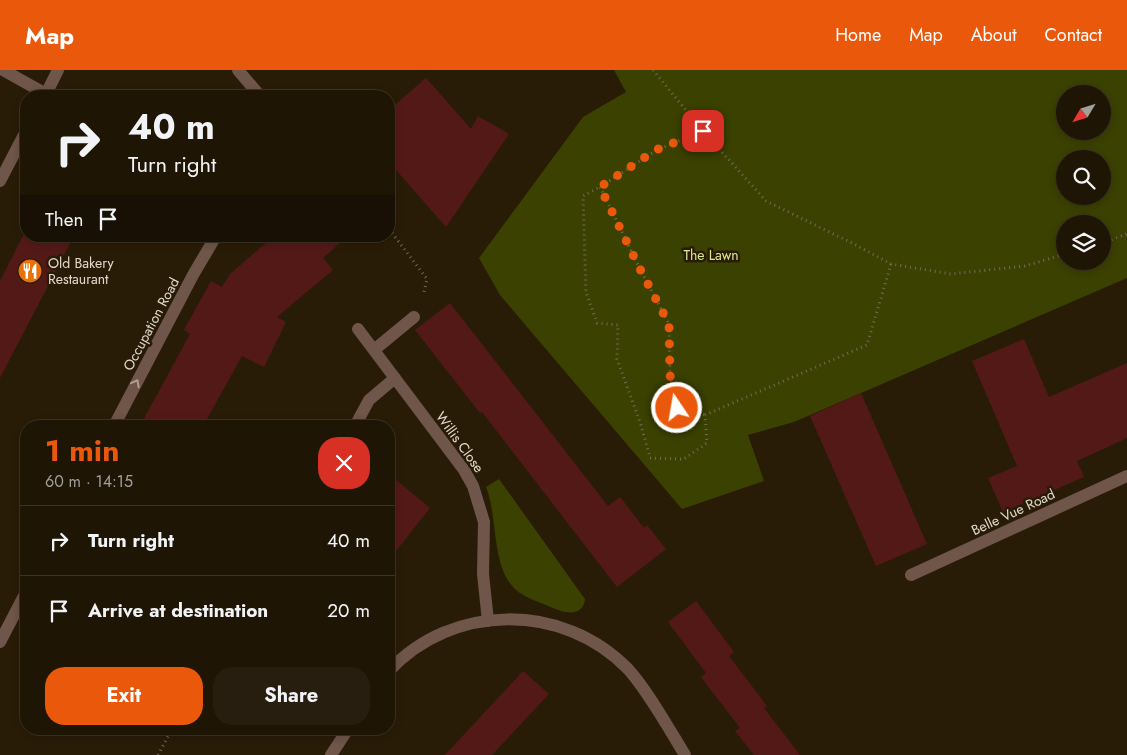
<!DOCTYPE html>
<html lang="en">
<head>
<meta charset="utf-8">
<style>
	:root { --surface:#1f1505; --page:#271e0f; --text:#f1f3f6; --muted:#a19f9a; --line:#3c3427; --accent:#ea580c }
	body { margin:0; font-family:Jost,sans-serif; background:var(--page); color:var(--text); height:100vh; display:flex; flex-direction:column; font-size:19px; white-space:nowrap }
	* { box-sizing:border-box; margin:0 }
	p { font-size:16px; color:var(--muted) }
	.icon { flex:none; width:28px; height:28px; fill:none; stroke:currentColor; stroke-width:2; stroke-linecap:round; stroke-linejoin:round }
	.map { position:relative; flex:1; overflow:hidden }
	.drawer { position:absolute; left:20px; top:350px; width:375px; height:315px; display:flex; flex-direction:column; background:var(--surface); border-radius:20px; box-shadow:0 2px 8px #0003,0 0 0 1px var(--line) }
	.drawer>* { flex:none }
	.hud { position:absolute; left:20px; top:20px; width:375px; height:152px; border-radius:20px; box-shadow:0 2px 8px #0003,0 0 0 1px var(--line); background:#1f1505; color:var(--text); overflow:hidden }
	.needle { width:32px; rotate:232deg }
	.buttons { position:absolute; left:1056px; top:15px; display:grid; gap:10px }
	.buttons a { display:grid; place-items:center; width:55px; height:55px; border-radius:50%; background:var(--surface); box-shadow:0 2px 8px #0003,0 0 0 1px var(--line); font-size:25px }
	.pin { position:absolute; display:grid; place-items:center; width:42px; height:42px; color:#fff; margin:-21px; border-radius:10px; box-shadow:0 2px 8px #0006 }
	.me { position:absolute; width:55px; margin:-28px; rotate:348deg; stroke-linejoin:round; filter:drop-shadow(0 0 4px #0008) }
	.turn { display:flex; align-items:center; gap:18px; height:105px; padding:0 25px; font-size:22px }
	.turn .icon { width:65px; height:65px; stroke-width:2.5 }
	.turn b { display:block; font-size:35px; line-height:42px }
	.then { display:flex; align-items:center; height:48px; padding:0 25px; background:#0003; gap:10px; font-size:19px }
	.round { display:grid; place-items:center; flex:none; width:52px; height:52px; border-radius:20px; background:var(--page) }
	.summary { display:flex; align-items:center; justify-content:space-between; height:85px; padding:0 25px }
	h1 { font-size:30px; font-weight:700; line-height:38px; color:var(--accent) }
	.primary-button { display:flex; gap:10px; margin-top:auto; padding:10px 25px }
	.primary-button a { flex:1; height:58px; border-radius:20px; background:var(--accent); color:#fff; font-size:20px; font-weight:700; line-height:58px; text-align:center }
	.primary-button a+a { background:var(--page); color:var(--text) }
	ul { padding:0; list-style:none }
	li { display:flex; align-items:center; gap:15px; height:70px; padding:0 25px; border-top:1px solid var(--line) }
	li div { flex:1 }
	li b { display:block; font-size:19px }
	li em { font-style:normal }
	header { display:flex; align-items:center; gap:30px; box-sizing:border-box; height:70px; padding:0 25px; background:var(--accent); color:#fff }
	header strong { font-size:24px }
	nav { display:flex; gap:28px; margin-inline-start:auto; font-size:18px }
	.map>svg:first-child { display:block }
	.green { fill:#3b4100; fill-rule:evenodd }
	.building { fill:#531917 }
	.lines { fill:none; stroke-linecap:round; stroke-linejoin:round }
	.path { stroke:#756a58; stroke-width:3; stroke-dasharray:1 4; stroke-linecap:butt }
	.minor { stroke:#6f554a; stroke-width:12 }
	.tertiary { stroke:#6f554a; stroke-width:12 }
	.oneway { stroke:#ae9e92 }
	.route { stroke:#ea580c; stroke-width:9; stroke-dasharray:0 16.2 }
	.labels { text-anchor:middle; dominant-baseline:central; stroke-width:5; stroke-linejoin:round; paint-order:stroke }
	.park-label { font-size:14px; fill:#dbe88b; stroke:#291c07 }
	.poi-label { font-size:14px; fill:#e2d9cc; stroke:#291c07; text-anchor:start }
	.street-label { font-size:14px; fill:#e2d9cc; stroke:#291c07 }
</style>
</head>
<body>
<header>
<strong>Map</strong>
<nav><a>Home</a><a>Map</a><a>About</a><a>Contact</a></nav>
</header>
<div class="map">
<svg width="1127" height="685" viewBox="0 0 1127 685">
	<rect width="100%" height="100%" fill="#291c07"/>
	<path class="green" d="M614,0h513v208l-333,144 -46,13 16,46 -82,28 -182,-214 -21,-37 104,-141 43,-25zM1065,24h37v37h-37zM1065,89h37v37h-37zM1065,154h37v37h-37z
		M499,409l86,120c-1,10 -8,15 -19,13 -8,-1 -17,-6 -25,-9 -7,-3 -14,-5 -21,-10 -30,-20 -21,-74 -34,-106z"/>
	<path class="building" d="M426,8l45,51 7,-13 31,18 -63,93 -57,-65v-52z
		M23,166h51l-74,142v-97z
		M274,166h74l-25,22 10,12 -56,47 9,5 -22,45 -22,-11 -39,70h-63l50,-92 -6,-4 27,-49 11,6 8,-13z
		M450,233l158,203 12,-9 24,31 3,-3 19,24 -49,38 -135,-175 -2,1 -65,-83z
		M1024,269l25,58 78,-34v75l-50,23 7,16 -81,35 -15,-34 29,-12 -45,-105z
		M861,323l66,151 -51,22 -66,-150z
		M389,404l41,34 -41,52z
		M696,531l38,51 -5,4 38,50 -3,2 36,47h-46l-19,-24 5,-3 -39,-51 5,-4 -38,-51z
		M523,601l26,23 -57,61h-47z"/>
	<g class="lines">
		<path class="path" d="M653,0l50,61
			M600,117l39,80 30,57 1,51 7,33 28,7
			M389,159l38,50 -3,13
			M1102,173l25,-9
			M891,194l-24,81 -162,70 2,28 -23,16 -34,-1 -9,-33 -24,-66 1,-34 -21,-2 -11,-31 -3,-96 17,-9 57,-37 46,-19 63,70 88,43 37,20 60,10 74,-8 40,-12
			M158,685l14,-26"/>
		<path class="minor" d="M3,0l43,24
			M238,0l22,26
			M358,259l106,141 9,16 11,36 -1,52 5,47
			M374,280l40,-33
			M114,356l79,-151 23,-39
			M355,356l14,-26 26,-22
			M911,505l216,-99
			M0,572l26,-50
			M389,601c63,-68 174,-69 239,-2 20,22 41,60 57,86
			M331,685l17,-26"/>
		<path class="tertiary" d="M45,26l13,-26
			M0,111l26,-50"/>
	</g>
	<defs><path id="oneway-chevron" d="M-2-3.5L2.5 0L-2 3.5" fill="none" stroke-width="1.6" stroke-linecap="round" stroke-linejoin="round" transform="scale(1.25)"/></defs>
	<use class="oneway" href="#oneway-chevron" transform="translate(136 313) rotate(-62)"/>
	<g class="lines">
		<path class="route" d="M677,338l-7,-33 -1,-51 -30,-57 -39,-80 56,-37 47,-19"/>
	</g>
	<defs>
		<symbol id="restaurant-disc" viewBox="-11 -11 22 22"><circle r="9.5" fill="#e8710a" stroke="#291c07"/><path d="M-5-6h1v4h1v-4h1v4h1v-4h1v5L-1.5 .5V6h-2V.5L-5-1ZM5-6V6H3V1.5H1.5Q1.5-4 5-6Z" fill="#fff"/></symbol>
	</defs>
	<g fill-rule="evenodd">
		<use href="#restaurant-disc" x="16" y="187" width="28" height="28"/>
	</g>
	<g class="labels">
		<g class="park-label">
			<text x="711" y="185">The Lawn</text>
		</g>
		<g class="poi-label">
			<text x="48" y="193">Old Bakery<tspan x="48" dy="16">Restaurant</tspan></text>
		</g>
		<g class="street-label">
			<text transform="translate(151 254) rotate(-62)">Occupation Road</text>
			<text transform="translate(460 372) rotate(54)">Willis Close</text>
			<text transform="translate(1013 442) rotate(-25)">Belle Vue Road</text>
		</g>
	</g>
</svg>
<div class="buttons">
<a><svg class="needle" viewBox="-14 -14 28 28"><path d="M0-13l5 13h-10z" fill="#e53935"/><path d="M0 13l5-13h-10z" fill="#a19f9a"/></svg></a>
<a><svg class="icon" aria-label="search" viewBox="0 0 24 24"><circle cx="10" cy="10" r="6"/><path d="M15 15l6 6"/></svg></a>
<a><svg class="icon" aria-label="layers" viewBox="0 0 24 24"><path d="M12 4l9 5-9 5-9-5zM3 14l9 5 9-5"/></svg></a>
</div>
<div class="pin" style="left:703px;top:61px;background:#d93025"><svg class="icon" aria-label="arrive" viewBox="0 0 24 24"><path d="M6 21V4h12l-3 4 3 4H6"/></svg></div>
<svg class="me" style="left:677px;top:338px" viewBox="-20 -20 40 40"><circle r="17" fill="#ea580c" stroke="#fff" stroke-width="3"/><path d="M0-11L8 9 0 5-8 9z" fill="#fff"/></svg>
<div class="hud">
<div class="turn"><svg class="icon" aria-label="right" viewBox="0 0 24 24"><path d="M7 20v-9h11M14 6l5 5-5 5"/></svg><div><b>40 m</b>Turn right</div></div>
<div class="then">Then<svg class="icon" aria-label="arrive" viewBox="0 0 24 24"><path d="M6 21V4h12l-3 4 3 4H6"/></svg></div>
</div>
<section class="drawer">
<div class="summary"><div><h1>1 min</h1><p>60 m · 14:15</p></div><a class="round" style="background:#d93025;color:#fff"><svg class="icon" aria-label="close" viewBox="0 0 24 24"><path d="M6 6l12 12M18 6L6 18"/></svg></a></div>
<ul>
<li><svg class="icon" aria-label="right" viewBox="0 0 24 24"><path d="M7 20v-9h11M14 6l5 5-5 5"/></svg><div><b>Turn right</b></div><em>40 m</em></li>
<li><svg class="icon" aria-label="arrive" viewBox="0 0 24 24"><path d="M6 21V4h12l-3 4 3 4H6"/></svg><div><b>Arrive at destination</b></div><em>20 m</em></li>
</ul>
<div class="primary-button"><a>Exit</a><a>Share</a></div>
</section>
</div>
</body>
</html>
